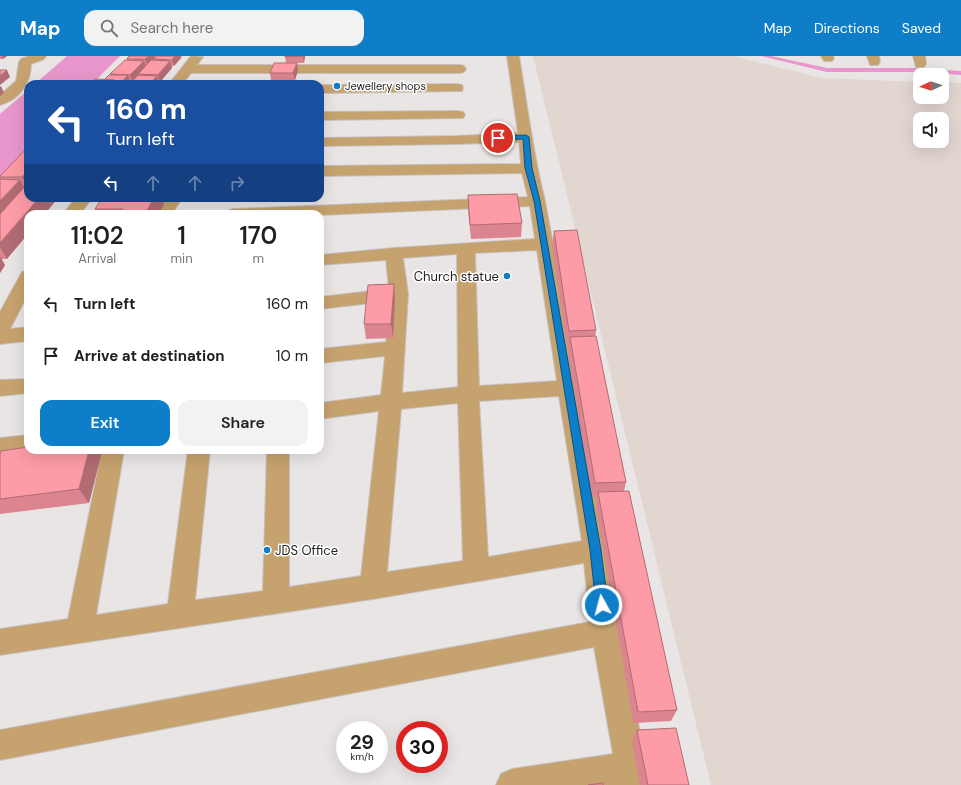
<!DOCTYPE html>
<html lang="en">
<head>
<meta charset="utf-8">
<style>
	:root { --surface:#fff; --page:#f2f2f2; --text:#202124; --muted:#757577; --accent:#0d7ec7 }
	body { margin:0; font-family:"DM Sans",sans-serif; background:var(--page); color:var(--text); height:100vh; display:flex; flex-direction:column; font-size:15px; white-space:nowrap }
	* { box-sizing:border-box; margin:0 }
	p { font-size:13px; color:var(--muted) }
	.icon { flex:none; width:22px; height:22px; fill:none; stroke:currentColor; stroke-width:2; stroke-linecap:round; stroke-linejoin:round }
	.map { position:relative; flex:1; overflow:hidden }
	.drawer { position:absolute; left:24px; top:154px; width:300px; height:244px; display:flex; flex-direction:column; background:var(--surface); border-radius:12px; box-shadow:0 4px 16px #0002 }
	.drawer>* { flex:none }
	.top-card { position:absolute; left:24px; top:24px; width:300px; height:122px; border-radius:12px; box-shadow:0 4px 16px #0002; background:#1a4fa0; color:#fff; overflow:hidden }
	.needle { width:26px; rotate:267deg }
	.controls { position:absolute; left:913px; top:12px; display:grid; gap:8px }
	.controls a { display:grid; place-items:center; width:36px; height:36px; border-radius:8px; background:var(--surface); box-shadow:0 4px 16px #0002; font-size:20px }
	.speed { position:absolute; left:336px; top:665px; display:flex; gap:8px; font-size:20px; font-weight:700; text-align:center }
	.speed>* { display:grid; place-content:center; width:52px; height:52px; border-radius:50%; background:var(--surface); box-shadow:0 4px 16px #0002; line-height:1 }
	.speed small { font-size:10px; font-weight:400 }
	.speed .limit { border:6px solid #d22; background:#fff; color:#111 }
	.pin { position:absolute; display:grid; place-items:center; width:34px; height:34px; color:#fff; margin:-17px; border:2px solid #fff; border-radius:50%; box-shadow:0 1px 4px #0007 }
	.me { position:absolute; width:44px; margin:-22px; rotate:353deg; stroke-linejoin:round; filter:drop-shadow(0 0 3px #0008) }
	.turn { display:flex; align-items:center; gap:14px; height:84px; padding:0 16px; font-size:18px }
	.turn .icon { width:52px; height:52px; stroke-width:2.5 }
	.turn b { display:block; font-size:28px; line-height:34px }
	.lanes { display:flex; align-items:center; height:38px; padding:0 16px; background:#0003; justify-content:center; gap:20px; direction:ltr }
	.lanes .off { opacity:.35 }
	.eta { display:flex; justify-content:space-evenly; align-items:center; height:68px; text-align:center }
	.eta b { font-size:24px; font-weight:600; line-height:28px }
	.button { display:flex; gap:8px; margin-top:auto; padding:8px 16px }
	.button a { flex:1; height:46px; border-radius:12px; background:var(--accent); color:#fff; font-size:16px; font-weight:600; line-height:46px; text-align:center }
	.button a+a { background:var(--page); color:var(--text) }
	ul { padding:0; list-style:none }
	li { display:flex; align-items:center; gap:12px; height:52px; padding:0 16px }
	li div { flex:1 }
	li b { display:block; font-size:15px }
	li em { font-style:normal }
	header { display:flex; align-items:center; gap:24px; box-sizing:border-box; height:56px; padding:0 20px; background:var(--accent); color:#fff }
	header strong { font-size:19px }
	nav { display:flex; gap:22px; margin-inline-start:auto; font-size:14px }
	.search { width:280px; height:36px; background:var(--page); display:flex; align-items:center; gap:10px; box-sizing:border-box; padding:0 14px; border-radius:12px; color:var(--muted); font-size:15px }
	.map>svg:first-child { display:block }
	.built { fill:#e2d6d1; fill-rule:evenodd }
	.water { fill:#e896cb }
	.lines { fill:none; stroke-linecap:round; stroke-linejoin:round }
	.stream { fill:#e896cb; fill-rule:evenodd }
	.street-casing { stroke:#c6c2c1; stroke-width:2 }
	.street { fill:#c6a26e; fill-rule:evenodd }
	.wall { fill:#da858f }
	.shaded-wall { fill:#b16c74 }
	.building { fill:#fd9ba6; stroke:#b16c74 }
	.route { fill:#0d7ec7; stroke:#085281 }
	.poi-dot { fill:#0d7ec7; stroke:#fff; stroke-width:1.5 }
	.labels { text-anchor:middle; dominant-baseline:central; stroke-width:3; stroke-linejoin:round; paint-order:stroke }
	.far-poi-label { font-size:11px; fill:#242322; stroke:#fff; text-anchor:start }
	.poi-label { font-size:13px; fill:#242322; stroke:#fff; text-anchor:end }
</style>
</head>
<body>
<header>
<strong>Map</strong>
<div class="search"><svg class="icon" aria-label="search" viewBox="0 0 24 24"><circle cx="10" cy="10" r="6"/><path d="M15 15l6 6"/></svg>Search here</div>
<nav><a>Map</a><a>Directions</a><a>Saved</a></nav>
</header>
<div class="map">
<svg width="961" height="729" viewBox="0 0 961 729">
	<rect width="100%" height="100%" fill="#e9e5e4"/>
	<path class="built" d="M533,0h200l89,22 98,4v15h22v-15l19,1v702h-250zM920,63h22v22h-22z"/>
	<path class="water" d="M67,0h53l-28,28h-57z
		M28,34v59l-28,28v-63z"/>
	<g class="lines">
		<path class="stream" d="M761,0h10l56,12h86l48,3v4l-48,-3h-86z"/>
		<defs>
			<path id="street" d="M29,0h17l-2,3 -13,5c0,19 -12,36 -31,41v-10l16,-14 3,-19 2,-3z
				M191,0l12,1 -6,8h263l4,1 2,3 -2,3 -4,1h-269l-9,11h-13z
				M507,0h12c8,48 14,98 26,145l64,349 10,82 32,153h-155l5,-11 11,-5 101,-15 -19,-107 -594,113v-30l590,-108 -6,-59 -211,36 -373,56v-26l68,-10 34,-169h22l-28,165 72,-11 20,-154h22l-15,150 68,-9 4,-141h22v137l72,-11 18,-165 -59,8v-16l61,-8 4,-39 -65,7v-14l66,-7 3,-41 -69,8v-12l69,-8 -3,-29 -66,5v-10l74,-7 141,-9 -5,-33 -210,9 -95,-1 2,-3 6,-2 295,-12 -6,-24 -202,3v-10l201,-2 -2,-22 -62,2 -137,2v-8l137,-2 61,-3zM537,194l20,131 -78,5 -4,-133zM457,198l1,133 -56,6 6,-99 -5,-36zM559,340l23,145 -94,16 -9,-156zM458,347l5,158 -76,11 14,-163z
				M821,0h12l1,2 -2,3h-8z
				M867,0h12l1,6 -2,3h-8z
				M913,0h12l1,8 -2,3h-8z
				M457,28l5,1 1,3 -1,3 -142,2v-8z
				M458,55l5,1 2,3 -2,3 -143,2v-8z
				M76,142h16l-12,16h-17z
				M166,142h16l-10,16h-16z
				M28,214v24l-18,35 18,-2v14l-28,3v-32l22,-40z
				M28,323v14l-28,3v-16z
				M28,379v15h8l-8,3 -28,3v-18z"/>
		</defs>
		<use href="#street" class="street-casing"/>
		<use href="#street" class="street"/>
	</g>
	<path class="wall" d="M0,0h7l-4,3h-3z
		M129,0h53l-1,2 -7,8h-2v2l-12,14h-1v1l-29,-2v1l-1,2h-39l14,-4 6,-5v-1l17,-14v-1z
		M285,0h20l-1,7h-7l1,7 -3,10h-24l-1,-7 16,-10z
		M28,91v51l-21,61h-6l4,6 -5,8v-97z
		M468,139l54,28 -1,14 -50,2 -3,-29z
		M102,142h60l2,6 -5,10h-62l-2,-5z
		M554,175l42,99 -1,7 31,145 -2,9 53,219 -6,11 -38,2 -37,-217 1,-9h-5l-24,-145 1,-6h-2l-15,-101z
		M395,243l-2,39 -27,1 -2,-15z
		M28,394h70l3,5 -12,48 -89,11v-60z
		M637,674l52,55h-49l-8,-44z"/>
	<path class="shaded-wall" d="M2,0h5l-4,3z
		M149,0h5l1,2 -7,8 -3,-7z
		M175,0h5l1,2 -7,8 -2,-6z
		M303,0h2l-1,7z
		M144,5l2,6 -14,14 -2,-6z
		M170,5l2,7 -12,14 -2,-7z
		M297,7l1,7 -3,10 -2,-7z
		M7,14l3,7 -10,8v-9z
		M128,19l2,7 -1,2h-9z
		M157,20l2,7 -1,1h-8z
		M114,24l1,4h-5z
		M1,30l3,7 -4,3v-9z
		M28,115v17l-6,-11z
		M20,124l8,14 -28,30v-23z
		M39,142h19l-13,16h-17v20l-21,25 -7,-12v-4z
		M154,142h8l2,6 -5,10h-14z
		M0,200l5,9 -5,8z
		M394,228l1,15 -2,39 -2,-14z
		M89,394h9l3,5 -12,48 -10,-14z"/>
	<path class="building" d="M129,0h20l-4,3h-18z
		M156,0h19l-3,4 -18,-1z
		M285,0h18l-18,1z
		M125,4l19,1 -14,14 -20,-1z
		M151,4l19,1 -12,14 -20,-1z
		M274,7h23l-4,10h-23z
		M0,14h7l-7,6z
		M109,19h19l-8,9h-5l-1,-4h-10z
		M138,19l19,1 -7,8h-20z
		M95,23l19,1 -4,4h-20z
		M28,91v24l-6,6h-22v-1z
		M0,123l20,1 -20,21z
		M28,127v15h11l-39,45v-29z
		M517,138l5,29 -52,2 -2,-30z
		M102,142h52l-9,16h-25l3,-5h-28z
		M577,174l19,100 -27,1 -15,-100z
		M394,228l-3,40h-27l4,-39z
		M596,280l30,146 -31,1 -25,-146z
		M28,391v3h61l-10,39 -79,10v-45l1,-3z
		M629,435l48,219 -39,2 -40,-220z
		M676,672l13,57h-41l-11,-55z
		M603,727v2h-15z"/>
	<path class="route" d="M526,79l3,2 3,31 8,33 61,349 7,55 -2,3 -4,2 -4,-2 -2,-3 -6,-55 -56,-349 -9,-33 -2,-29 -25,1 -3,-2 3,-2z"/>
	<g class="poi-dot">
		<circle cx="337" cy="30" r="4"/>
		<circle cx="507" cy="220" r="4"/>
		<circle cx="267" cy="494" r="4"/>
	</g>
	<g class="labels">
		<g class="far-poi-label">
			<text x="345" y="30">Jewellery shops</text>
		</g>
		<g class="poi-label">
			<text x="499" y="220">Church statue</text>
			<text x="275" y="494" text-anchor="start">JDS Office</text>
		</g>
	</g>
</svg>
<div class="controls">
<a><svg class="needle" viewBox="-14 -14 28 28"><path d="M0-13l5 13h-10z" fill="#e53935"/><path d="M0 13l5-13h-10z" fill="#757577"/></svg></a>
<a><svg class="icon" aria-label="sound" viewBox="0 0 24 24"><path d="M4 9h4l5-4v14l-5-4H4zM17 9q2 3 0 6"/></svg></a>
</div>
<div class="speed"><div>29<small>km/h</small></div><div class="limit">30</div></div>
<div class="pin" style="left:498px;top:82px;background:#d93025"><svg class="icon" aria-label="arrive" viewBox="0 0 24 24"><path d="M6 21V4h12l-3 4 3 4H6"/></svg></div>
<svg class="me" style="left:602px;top:549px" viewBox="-20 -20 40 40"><circle r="17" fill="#0d7ec7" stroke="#fff" stroke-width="3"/><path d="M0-11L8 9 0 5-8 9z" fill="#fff"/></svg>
<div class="top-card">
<div class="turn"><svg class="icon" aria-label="left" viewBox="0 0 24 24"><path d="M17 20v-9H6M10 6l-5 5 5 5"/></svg><div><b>160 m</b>Turn left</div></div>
<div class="lanes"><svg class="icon" aria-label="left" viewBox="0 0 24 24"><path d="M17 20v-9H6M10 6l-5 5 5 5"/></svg><svg class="icon off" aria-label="ahead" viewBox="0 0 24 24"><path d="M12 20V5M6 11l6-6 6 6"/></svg><svg class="icon off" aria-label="ahead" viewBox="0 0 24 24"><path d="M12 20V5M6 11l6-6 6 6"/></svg><svg class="icon off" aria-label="right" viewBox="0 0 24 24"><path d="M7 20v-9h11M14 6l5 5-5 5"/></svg></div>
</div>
<section class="drawer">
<div class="eta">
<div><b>11:02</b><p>Arrival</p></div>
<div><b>1</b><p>min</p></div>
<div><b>170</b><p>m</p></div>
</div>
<ul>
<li><svg class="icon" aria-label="left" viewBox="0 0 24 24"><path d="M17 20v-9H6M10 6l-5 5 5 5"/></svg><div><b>Turn left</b></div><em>160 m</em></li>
<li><svg class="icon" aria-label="arrive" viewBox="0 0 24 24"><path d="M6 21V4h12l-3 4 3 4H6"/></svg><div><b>Arrive at destination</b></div><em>10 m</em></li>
</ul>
<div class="button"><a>Exit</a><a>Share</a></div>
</section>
</div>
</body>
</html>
